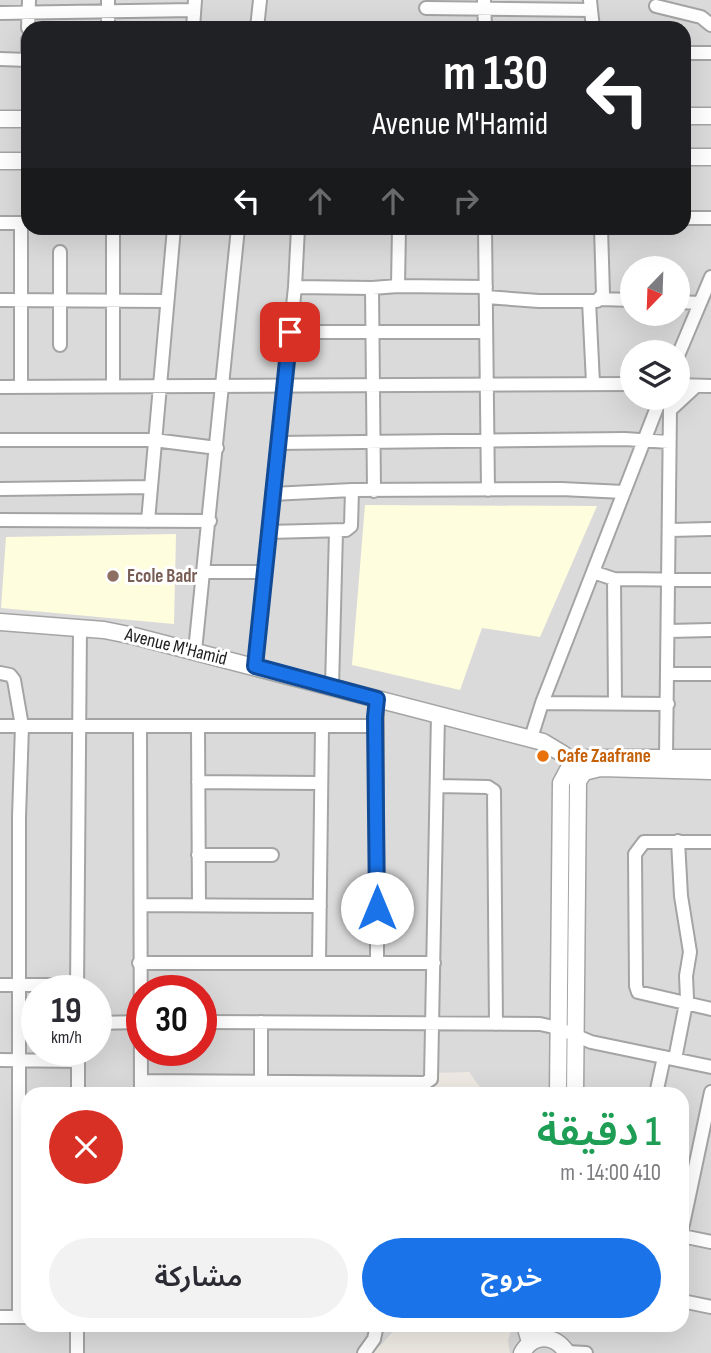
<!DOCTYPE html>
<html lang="ar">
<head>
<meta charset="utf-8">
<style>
	:root { --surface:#fff; --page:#f2f2f3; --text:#2b2b33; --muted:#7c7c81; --accent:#1a73e8 }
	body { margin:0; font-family:"Sofia Sans Condensed","Noto Sans Arabic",sans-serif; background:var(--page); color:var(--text); direction:rtl; height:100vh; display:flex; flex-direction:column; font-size:26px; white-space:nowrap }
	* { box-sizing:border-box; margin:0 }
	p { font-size:23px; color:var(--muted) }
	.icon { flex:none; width:38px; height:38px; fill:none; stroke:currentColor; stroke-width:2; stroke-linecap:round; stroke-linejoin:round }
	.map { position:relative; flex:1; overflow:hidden; direction:ltr }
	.side { position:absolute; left:21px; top:1087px; width:668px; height:245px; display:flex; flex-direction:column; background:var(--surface); border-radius:21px; box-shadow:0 7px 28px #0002; direction:rtl }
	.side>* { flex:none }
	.banner { position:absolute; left:21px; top:21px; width:670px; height:214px; border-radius:21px; box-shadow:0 7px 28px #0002; direction:rtl; background:#202124; color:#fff; overflow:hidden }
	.needle { width:46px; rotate:203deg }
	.buttons { position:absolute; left:620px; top:256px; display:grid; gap:14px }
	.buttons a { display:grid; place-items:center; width:70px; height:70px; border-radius:50%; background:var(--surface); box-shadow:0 7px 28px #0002; font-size:35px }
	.speed { position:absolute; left:21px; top:975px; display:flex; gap:14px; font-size:35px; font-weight:700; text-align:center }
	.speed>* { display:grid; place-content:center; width:91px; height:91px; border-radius:50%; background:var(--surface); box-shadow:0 7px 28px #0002; line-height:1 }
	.speed small { font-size:18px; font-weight:400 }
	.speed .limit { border:10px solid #d22; background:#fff; color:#111 }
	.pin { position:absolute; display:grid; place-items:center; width:60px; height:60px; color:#fff; margin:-30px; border-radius:14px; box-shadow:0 4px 10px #0006 }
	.me { position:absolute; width:77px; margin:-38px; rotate:0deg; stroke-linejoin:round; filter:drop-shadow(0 0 5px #0008) }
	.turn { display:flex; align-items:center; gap:24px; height:147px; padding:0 28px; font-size:32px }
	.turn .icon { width:91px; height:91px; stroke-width:2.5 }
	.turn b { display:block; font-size:49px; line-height:60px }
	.lanes { display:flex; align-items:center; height:66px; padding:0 28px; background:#0003; justify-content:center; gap:35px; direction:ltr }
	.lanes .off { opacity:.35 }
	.round { display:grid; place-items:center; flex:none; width:74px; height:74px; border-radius:37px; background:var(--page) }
	.overview { display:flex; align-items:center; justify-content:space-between; height:119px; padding:0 28px }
	h1 { font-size:42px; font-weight:600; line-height:52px; color:#1e9e55 }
	.cta { display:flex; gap:14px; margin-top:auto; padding:14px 28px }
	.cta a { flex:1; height:80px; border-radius:42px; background:var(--accent); color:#fff; font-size:28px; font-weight:600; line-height:80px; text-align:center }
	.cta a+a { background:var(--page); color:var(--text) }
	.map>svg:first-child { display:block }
	.residential { fill:#dbdada; fill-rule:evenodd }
	.education { fill:#fefddd }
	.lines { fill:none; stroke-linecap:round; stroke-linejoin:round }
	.minor-casing { stroke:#a4a4a4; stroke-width:16 }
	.tertiary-casing { stroke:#a4a4a4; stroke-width:19 }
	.minor { stroke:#fff; stroke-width:12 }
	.tertiary { stroke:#fff; stroke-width:16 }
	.route-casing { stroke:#114b97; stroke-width:18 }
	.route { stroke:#1a73e8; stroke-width:12 }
	.education-dot { fill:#8d6e63; stroke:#fff; stroke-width:2.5 }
	.food-dot { fill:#e8710a; stroke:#fff; stroke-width:2.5 }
	.labels { text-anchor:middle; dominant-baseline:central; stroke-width:6; stroke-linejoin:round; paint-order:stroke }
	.education-label { font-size:19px; font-weight:bold; fill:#785e54; stroke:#fff; text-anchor:start }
	.street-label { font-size:19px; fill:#1d1d1d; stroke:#fff }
	.food-label { font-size:19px; font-weight:bold; fill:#c56008; stroke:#fff; text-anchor:start }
</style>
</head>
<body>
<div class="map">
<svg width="711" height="1353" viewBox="0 0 711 1353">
	<rect width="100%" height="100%" fill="#eeeae3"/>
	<path class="residential" d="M0,0h711v1353h-201l-2,-12 4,-16h170v-231h-197l-16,-22 -34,1 -2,21h-405v231h371l-17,19 -13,9h-369zM28,28h656v200h-656zM632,268h45v45h-45zM632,352h45v45h-45zM37,990h59v60h-59zM142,990h59v60h-59z"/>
	<path class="education" d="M365,505l232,1 -57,131 -58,-9 -22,62 -108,-25z
		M176,534l-2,90 -173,-16 5,-71z"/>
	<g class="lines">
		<defs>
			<path id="minor" d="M484,0l1,28
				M656,6l45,11 10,8
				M426,8l165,2 -1,-10
				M591,10l2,18
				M0,13l194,-3
				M28,28l1,-28
				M108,28v-28
				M193,28l2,-28
				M257,28l3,-28
				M684,53h27
				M0,59l28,1
				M28,60v-20
				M684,218h27
				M0,223h28
				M113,228v158
				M485,228l3,262
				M398,286l88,1
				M295,287l77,1 2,203
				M372,288l26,-2 1,-58
				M486,297l53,4h58l6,-7 -2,-66
				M601,299l31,1
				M0,300l167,1
				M589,301l4,82
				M677,302l23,1
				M290,332h196
				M60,345v-93
				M677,358l34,-81
				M677,385l34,1
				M21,386v-163
				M0,387l632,-3
				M670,410l26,-24
				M0,440h154l63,8
				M278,443l347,-4 44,3
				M0,489l150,-2
				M272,494l80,-4 209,-1 63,3
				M0,520l210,1
				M148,521l26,-293
				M670,530l41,-1
				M268,532l78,-2 5,-4 1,-36
				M204,572h60
				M593,572l21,7 97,1
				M614,579l1,125
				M669,631l42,-1
				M195,651l43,-423
				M255,666l40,-379 3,-59
				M0,673l10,2 4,5 8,46 -3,91v500
				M669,674h42
				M332,687l4,-156
				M377,699v264
				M542,703l126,1
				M0,726h375
				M140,727l1,367
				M198,727l1,178
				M531,738l11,-35 119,-306
				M666,757l4,-347 -1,-13
				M198,782l122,1
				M438,786l50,1 6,4 2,233
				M711,842h-67l-9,12 1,132 2,6 73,17
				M198,855h74
				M141,905l179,1
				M319,962l3,-235
				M139,963h295
				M0,985h77
				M77,990l3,-362
				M201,1022l339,2 18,4 33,14 120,25
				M261,1022v61
				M96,1023l46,-1
				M78,1050v44
				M675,1059l12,-61 -1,-22 4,-24 -9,-56 -3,-55
				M0,1060l78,1
				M141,1081l284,2 6,-4 7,-365
				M656,1094l8,-37
				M682,1229l29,-137
				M682,1236l29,6
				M682,1301l29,6
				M0,1317h28
				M77,1325v28
				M567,1352l19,1
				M364,1353l10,-14 3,-14"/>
			<path id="tertiary" d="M684,116h27
				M0,119h28
				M684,157h27
				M0,161h28
				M0,622l104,8 30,6 409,106 20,12 21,18
				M558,1094l3,-311 8,-15 18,-10h124
				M575,1094l3,-313 6,-9 16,-4 111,3
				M525,1325l5,17
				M522,1353c11,-20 33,-19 45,0"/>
		</defs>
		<use href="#minor" class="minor-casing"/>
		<use href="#tertiary" class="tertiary-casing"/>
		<use href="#minor" class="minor"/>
		<use href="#tertiary" class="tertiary"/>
	</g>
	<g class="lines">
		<defs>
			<path id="route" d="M290,332l-35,334 122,33 -2,18 2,191"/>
		</defs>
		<use href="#route" class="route-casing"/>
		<use href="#route" class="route"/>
	</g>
	<circle class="education-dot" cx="113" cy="576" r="7"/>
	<circle class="food-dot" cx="543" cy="756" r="7"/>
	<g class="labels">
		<g class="education-label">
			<text x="127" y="576">Ecole Badr</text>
		</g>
		<g class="street-label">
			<text transform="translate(176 647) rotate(14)">Avenue M'Hamid</text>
		</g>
		<g class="food-label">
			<text x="557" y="756">Cafe Zaafrane</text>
		</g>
	</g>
</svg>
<div class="buttons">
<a><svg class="needle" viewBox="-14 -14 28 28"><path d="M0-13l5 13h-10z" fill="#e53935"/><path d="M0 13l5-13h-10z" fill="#7c7c81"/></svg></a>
<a><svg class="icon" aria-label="layers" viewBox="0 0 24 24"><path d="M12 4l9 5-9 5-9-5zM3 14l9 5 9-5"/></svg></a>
</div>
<div class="speed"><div>19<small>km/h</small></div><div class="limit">30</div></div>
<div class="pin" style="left:290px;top:332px;background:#d93025"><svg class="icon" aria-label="arrive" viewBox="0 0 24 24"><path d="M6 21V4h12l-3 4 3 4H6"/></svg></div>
<svg class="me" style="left:377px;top:908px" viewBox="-20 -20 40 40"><circle r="19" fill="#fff"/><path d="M0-13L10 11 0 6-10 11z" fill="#1a73e8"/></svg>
<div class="banner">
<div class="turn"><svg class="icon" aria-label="left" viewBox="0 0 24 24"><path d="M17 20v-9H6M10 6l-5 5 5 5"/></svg><div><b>130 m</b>Avenue M'Hamid</div></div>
<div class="lanes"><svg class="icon" aria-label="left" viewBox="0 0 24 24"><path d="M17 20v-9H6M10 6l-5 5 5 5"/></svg><svg class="icon off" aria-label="ahead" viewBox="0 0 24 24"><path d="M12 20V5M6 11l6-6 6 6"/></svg><svg class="icon off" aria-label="ahead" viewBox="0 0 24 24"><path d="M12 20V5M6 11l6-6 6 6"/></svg><svg class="icon off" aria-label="right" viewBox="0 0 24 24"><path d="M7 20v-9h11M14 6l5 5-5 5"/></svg></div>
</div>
<section class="side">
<div class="overview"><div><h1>1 دقيقة</h1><p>410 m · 14:00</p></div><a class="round" style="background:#d93025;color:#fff"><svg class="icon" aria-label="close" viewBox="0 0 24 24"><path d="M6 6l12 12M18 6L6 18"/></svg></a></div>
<div class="cta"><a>خروج</a><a>مشاركة</a></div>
</section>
</div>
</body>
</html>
